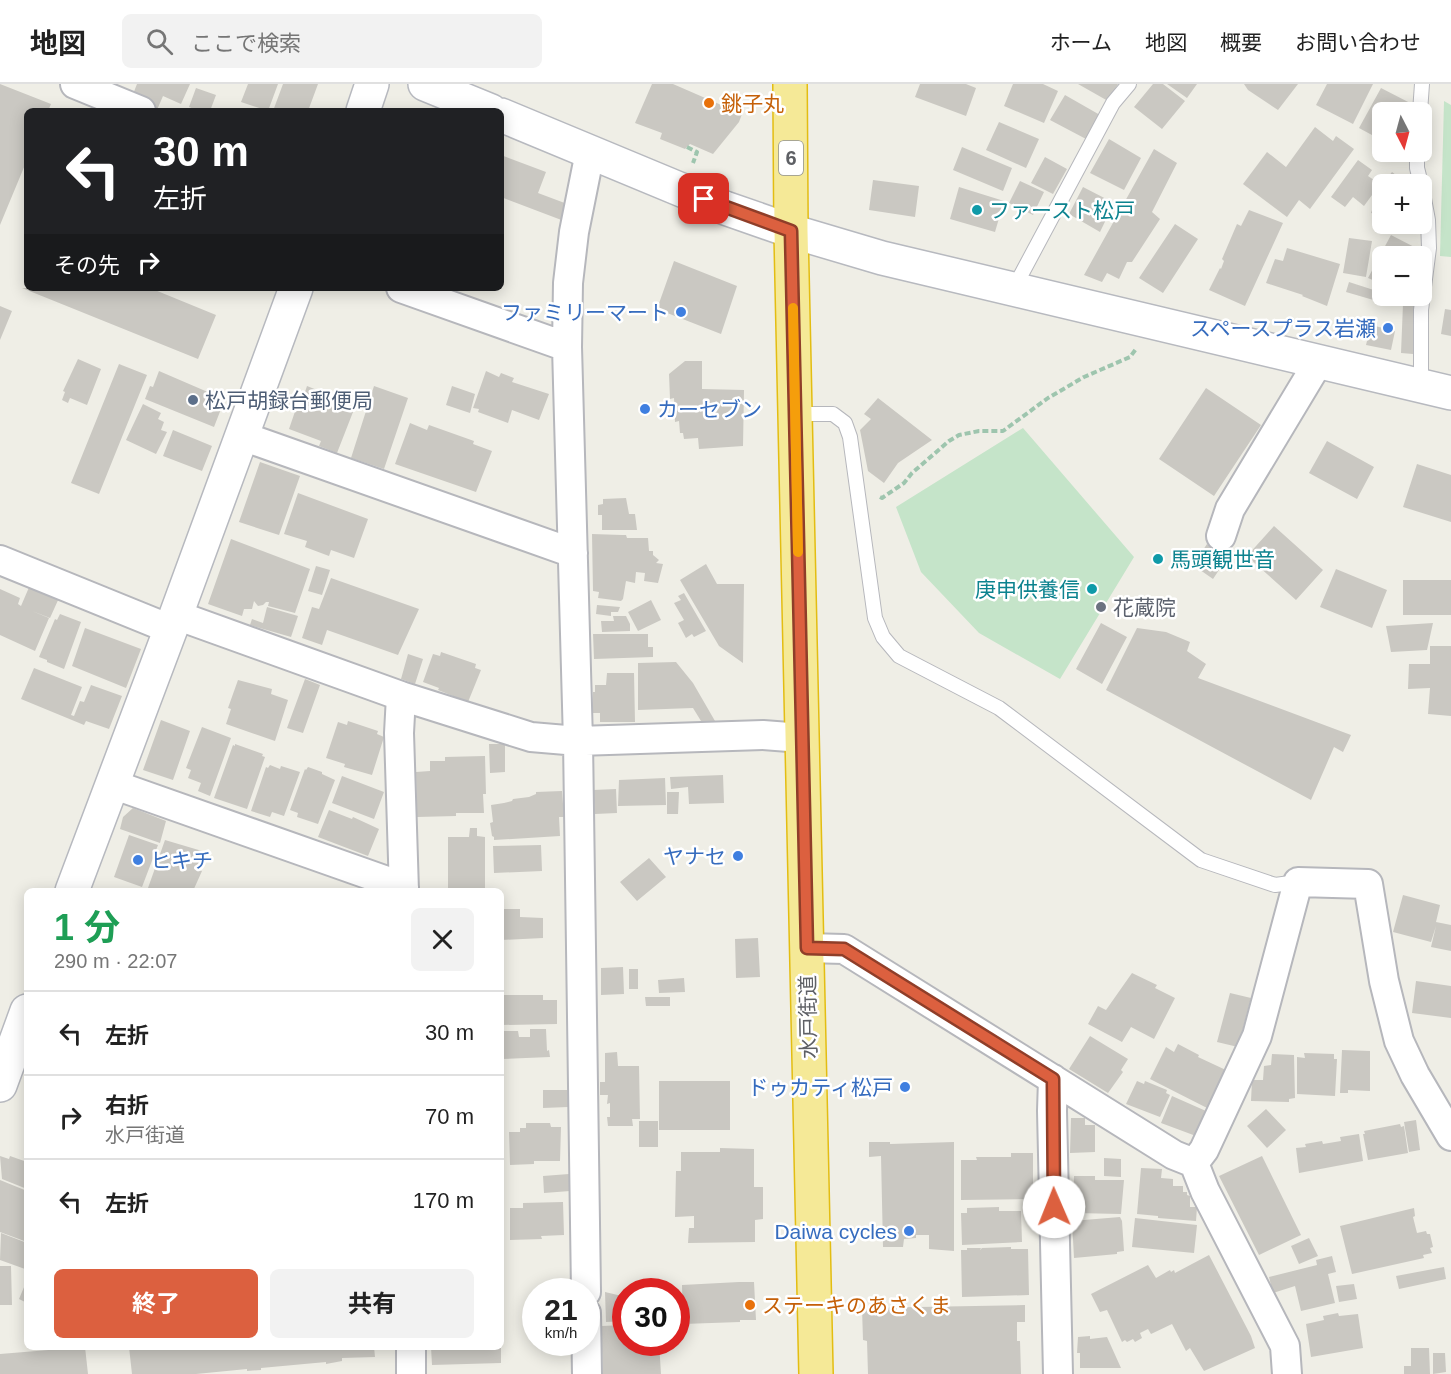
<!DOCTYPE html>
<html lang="ja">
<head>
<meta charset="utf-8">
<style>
	:root { --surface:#fff; --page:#f2f2f2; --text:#222; --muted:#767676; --line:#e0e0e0; --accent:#dc603f }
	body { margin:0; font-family:Arial,"Noto Sans JP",sans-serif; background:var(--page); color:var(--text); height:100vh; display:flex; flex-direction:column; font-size:22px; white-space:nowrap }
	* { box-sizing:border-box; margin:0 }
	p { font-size:20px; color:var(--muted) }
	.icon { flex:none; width:33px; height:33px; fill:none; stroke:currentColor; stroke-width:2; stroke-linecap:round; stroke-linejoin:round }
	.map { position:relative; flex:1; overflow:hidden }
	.details { position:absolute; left:24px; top:804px; width:480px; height:462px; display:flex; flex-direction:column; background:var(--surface); border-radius:9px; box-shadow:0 3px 15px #0003 }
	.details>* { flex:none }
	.hud { position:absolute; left:24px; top:24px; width:480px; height:183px; border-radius:9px; box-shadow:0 3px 15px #0003; background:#202124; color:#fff; overflow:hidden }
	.needle { width:39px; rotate:174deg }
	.tools { position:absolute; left:1372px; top:18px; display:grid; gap:12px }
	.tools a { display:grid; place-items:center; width:60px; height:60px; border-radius:9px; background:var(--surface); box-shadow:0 3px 15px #0003; font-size:30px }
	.speed { position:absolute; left:522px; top:1194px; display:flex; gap:12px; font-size:30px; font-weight:700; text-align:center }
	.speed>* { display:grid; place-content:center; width:78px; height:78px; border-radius:50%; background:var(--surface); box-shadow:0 3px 15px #0003; line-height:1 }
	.speed small { font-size:15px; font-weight:400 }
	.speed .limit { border:9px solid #d22; background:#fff; color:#111 }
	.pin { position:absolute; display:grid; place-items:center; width:51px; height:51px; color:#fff; margin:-26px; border-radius:12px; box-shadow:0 3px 9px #0006 }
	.me { position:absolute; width:66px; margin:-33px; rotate:359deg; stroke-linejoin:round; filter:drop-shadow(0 0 4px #0008) }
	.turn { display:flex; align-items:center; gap:21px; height:126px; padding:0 30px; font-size:27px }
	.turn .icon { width:78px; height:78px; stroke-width:2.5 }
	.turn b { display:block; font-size:42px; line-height:51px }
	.then { display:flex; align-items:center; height:57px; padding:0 30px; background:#0003; gap:12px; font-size:22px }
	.round { display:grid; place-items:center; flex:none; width:63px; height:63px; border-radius:9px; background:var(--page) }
	.head { display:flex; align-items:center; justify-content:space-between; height:102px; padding:0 30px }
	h1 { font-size:36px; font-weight:700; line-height:45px; color:#1e9e55 }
	.cta { display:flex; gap:12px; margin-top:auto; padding:12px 30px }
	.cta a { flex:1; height:69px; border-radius:9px; background:var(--accent); color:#fff; font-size:24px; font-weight:700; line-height:69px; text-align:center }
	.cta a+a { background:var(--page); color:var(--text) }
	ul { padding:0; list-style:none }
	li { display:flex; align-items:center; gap:18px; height:84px; padding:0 30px; border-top:2px solid var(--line) }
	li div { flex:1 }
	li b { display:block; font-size:22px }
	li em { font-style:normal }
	header { display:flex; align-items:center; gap:36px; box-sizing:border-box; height:84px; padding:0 30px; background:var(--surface); border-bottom:2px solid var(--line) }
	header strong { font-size:28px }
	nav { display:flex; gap:33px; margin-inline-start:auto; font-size:21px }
	.search { width:420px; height:54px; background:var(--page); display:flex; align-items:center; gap:15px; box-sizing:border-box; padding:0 21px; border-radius:9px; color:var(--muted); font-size:22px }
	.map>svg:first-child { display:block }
	.green { fill:#c5e4c9 }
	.building { fill:#cac8c2 }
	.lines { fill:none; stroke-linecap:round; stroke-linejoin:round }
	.lane-casing { stroke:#b6b7bc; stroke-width:16 }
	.street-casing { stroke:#b6b7bc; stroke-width:32 }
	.secondary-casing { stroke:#b7b9bf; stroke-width:36 }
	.highway-casing { stroke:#e3bd12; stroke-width:36 }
	.path { stroke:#9ec5ae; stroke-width:4; stroke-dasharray:6 3; stroke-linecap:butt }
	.lane { stroke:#fff; stroke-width:14 }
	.street { stroke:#fff; stroke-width:28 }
	.secondary { stroke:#fff; stroke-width:33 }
	.highway { stroke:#f5e997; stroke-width:33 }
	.route-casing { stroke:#8f3e29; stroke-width:15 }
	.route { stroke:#dc603f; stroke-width:10 }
	.slow { stroke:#f59e0b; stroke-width:10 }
	.food-dot { fill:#e8710a; stroke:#fff; stroke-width:2 }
	.culture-dot { fill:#0f9aa8; stroke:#fff; stroke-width:2 }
	.shop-dot { fill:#3f7fe0; stroke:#fff; stroke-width:2 }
	.service-dot { fill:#5c6f8a; stroke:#fff; stroke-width:2 }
	.worship-dot { fill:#6b7280; stroke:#fff; stroke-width:2 }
	.labels { text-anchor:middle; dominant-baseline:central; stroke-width:5; stroke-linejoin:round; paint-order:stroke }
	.shield { fill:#fff; stroke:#8e9093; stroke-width:1.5 }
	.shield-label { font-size:20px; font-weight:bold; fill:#5e6065 }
	.food-label { font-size:21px; fill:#c56008; stroke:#fff; text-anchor:start }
	.culture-label { font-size:21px; fill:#0d838f; stroke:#fff; text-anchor:start }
	.shop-label { font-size:21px; fill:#366cbe; stroke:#fff; text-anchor:end }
	.service-label { font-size:21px; fill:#4e5e75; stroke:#fff; text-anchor:start }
	.worship-label { font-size:21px; fill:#5b616d; stroke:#fff; text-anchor:start }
	.street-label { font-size:21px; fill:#5e6065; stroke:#fff }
</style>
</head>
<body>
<header>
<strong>地図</strong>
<div class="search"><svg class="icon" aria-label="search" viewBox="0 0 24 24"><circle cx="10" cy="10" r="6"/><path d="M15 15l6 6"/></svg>ここで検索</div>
<nav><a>ホーム</a><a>地図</a><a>概要</a><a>お問い合わせ</a></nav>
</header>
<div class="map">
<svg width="1451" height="1290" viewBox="0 0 1451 1290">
	<rect width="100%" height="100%" fill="#efeee6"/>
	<path class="green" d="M1444,17l7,4v152l-11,-1z
		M1023,344l111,129 -74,122 -81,-46 -58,-61 -25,-65z"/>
	<path class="building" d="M0,0l51,20 -3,7h-21v49l-27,65z
		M137,0h53l-9,20 -18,-8 -6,14 -26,-11z
		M248,0h30l-10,27 -27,-9z
		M283,0h35l-10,27h-35z
		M652,0h21l69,30 -3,8 -26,32 -23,-10 -5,5 -25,-10 2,-6 -27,-10z
		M920,0h46l10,4 -10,28 -51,-19z
		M1013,0h30l15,7 -14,32 -40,-17z
		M1078,0h40l-10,17z
		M1153,0h10l22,17 -23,28 -28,-22z
		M1167,0h30l-10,14z
		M1244,0h54l-20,26 -30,-20z
		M1327,0h46l-20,40 -37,-19z
		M196,4l20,7 -6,16h-11l-10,-4z
		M1381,4l33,17 -4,7h-27v29l-24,-13z
		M1065,11l35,20 -14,24 -36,-19z
		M999,38l40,17 -13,29 -40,-18z
		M1315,43l18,14 3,-5 18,13 -44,60 -11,-9 -12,17 -44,-33 24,-32 19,15z
		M1109,55l32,19 -17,32 -34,-17z
		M962,63l50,21 -9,23 -50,-21z
		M1154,65l23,14 -25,49 8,7 -28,43h-5l-8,17 -12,-6 -5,9 -18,-7z
		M501,71l45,17 -8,21 32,12 -6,16 -63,-24z
		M1045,73l22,12 -14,25 -22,-11z
		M1358,76l14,10 -4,6 12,8 -16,22 -11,-9 -8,10 -14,-10z
		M1392,88l9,7 -1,5h-17l-1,32 -11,-3 8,-24z
		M873,96l46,6 -4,31 -46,-7z
		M1020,97l24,11 -11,23 -24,-12z
		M959,103l45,14 -9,31 -45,-13z
		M1083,103l31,16 -14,29 -31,-18z
		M1249,126l34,13 -38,83 -36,-16 11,-22 1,1 3,-8 -2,-2 15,-35 4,2z
		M1175,140l23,15 -35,54 -24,-15z
		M1391,151l29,15 -3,6h-34v19l-4,-2 -4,8 -7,-3z
		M1349,154l23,3 -6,36 -23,-4z
		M1287,164l53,16 -13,42 -25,-10 1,-1 -37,-12 9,-24 8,2z
		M674,177l63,25 -16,48 -64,-25z
		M1349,198l34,11v3l14,1 -3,9 -48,-14z
		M22,204h128l66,27 -18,44z
		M1403,220h11l-1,50 -12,-1z
		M0,222l12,5 -12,29z
		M1445,225l6,1v26l-10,-2z
		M1371,241l24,6 -4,19 -25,-5z
		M78,275l23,10 -14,36 -17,-7 -2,5 -6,-3 3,-8 -2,-1z
		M685,277h17v28l42,1 -1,56 -44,3 -1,-11 -14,1 -1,-6h-3l-1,-12 -4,1 -1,-24 -4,1 -1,-25z
		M119,280l28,11 -48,119 -28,-11z
		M159,287l58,25 -3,11 7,2 -7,18 -69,-28 5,-13 3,1z
		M486,287l13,6 2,-4 13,5 -2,4 37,12 -10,26 -27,-10 -4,13 -30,-11 1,-3 -6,-1z
		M307,302l15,6 -2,8 33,12 -16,41 -18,-7 2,-5 -32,-12 12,-35 3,1z
		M374,302l34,12 -24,71 -33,-11z
		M452,302l23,8 -5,19 -24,-8z
		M1206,304l55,37 -47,71 -55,-37z
		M878,314l54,42 -34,23 -14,20 -16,-12 -8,-41 11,-11 -7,-5z
		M143,320l18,9 -3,6 6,3 -3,8 6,2 -11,22 -30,-14z
		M410,339l17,7 2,-5 45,16 -1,3 19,7 -16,41 -81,-28z
		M173,346l39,16 -10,25 -39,-15z
		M1327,357l47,26 -17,32 -48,-26z
		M260,378l40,14 -21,59 -40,-13z
		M1417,380l34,11v47l-48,-15z
		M298,409l70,26 -14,39 -23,-8 -2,6 -24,-9 2,-6 -23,-7z
		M626,414l3,16h6l2,16h-35v-15h-4v-10l5,-1v-5z
		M1274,442l49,44 -27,30 -49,-44z
		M592,450l30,1h4l1,3h21l1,13h4v4l6,5 -3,3 7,1 -5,19 -14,-2 1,-8 -9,-1 -1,11 -9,-2 -3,18 -2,2 -23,-3 1,-6 -6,-1z
		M231,455l79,30 -15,44 -27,-7 1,-4h-3l-3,3 -5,1 -4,-5 -2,8h-8l-2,7 -34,-12z
		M1207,460l20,14 -14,21 -20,-14z
		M706,480l11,20h27l-1,79 -24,-17 -39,-66z
		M316,482l14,4 -8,25 -14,-4z
		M1336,485l51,21 -15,38 -52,-21z
		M331,494l88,31 -21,46 -71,-25 -5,15 -20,-7 10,-31 7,2z
		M1403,496h48v35h-48z
		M30,501l29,13 -9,20 -18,-7 17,7 -14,33 -35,-16v-46l20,9 -2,6 3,2z
		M684,509l22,38 -12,6 -2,-3 -6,4 -8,-15 6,-3 -10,-17 7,-3 -3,-4z
		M651,516l10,20 -23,11 -10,-19z
		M597,521l23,2 -2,5h-7v4l-15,-2z
		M267,523l31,9 -7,21 -41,-12 2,-6 11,4z
		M60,530l21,8 -17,47 -17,-7v-2l-8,-3 16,-38 2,1z
		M613,532h13l4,8v7l-28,1 -1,-11h13z
		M1101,539l26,14 -25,47 -26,-15z
		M1433,539l-6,27 -36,2 -5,-26z
		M85,544l56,21 -15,39 -54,-22z
		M1137,544l29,4 24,10 -3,9 19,13 -8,14 153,57 -8,17 -9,-5 -23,53 -205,-110z
		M593,550h55v13h5v10l-59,2z
		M1430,562h21v70l-23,-2 2,-26 -22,1 1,-25h21z
		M441,568l35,12 -1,4 6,2 -13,32 -30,-12 1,-2 -16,-6 10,-28 7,2z
		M408,570l15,5 -8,25 -14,-5z
		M676,578l17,21 22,38h-14l-8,-13 -55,2v-47z
		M34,584l48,19 -11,28 3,1 6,-15 4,1 7,-17 31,11 -13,33 -23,-8 -2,4 -63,-26z
		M607,589h27l1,49h-35v-9h-8l1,-21h2v-7h11z
		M305,595l15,6 -17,48 -16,-5z
		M238,596l34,9 -1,5 17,6 -13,41 -49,-17 5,-15 -3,-1z
		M161,636l29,11 -17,49 -30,-10z
		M348,637l30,10 -1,3 7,3 -12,38 -28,-8 1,-3 -19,-6 12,-36 9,3z
		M202,643l29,11 -21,58 -12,-5 3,-8 -13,-5 3,-8 -5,-2z
		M235,660l28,10 -1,2 3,1 -18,52 -33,-11 19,-53 2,1z
		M489,660h16v28l-15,1z
		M485,672l1,38h-3l1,19h-28v3l-39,1 -1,-45 14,-1v-10h15v-4z
		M270,681l10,4 1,-3 19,6 -16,44 -12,-4 -2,5 -19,-6 15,-44 2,1z
		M308,683l14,5v2l13,6 -17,44 -21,-7 1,-4 -8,-3 15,-41 1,1z
		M723,691l1,28 -35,1 -1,-17 -17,2 -1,-12z
		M342,692l42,16 -10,27 -42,-16z
		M665,694l1,27 -48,1 1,-26z
		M616,705l1,24 -22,1 -2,-24z
		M562,707l2,26h-5l1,19 -66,4v-3l-2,-1 -2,-13 3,-1 -2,-17 13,-2 8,-2 1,-2 16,-2 7,-3v-2z
		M667,708h12l-1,22h-11z
		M133,724l33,13 -6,22 -40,-14 3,-12z
		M329,726l23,9 1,-2 26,12 -11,27 -50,-19z
		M470,744h7v8l8,1v54h-37v-54h21z
		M129,751l29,10 -16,42 -28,-10z
		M165,756l37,11 -2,4 3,1 -5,14 4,1 -9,20h-35l-10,-3z
		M541,761l1,26 -48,2 -1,-27z
		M649,774l17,19 -29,24 -17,-19z
		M1403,811l37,10 -4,17 15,3v26l-20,-4 5,-21 -5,16 -38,-10z
		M501,825h19v8l23,1v20l-42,2z
		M758,854l2,39 -24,1 -1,-39z
		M623,883l1,27 -23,1v-27z
		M629,885h9v20h-9z
		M1132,889l25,12 -2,3 20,10 -21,41 -23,-12 -9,15 -34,-18 10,-18 8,4z
		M684,894l1,14 -26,1 -1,-13z
		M1416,897l35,5v32l-39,-5z
		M1230,909l21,5 -13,49 -21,-5z
		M501,911h42v5h14v24l-56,1z
		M645,913h25v9h-24z
		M530,945h16l1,22 2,-1 1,7 -49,2v-28h17l1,6h11z
		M1090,952l38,23 -7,11 2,2 -15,21 -39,-24z
		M1178,960l21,11 -1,2 30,14 -17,39 -61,-31 16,-32 8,5z
		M1342,966l28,1v40l-22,-1v3h-8z
		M617,968l1,14h21l1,53h-8l1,7h-25l-1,-9h3v-14l-3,1 1,-9h-8v-13h5v-29z
		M1304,969l30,1v5h3l-2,37 -38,-2v-37l8,1z
		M1272,970l22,1 1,43 -6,1v3l-38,-1 1,-21h11l1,-14 7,-1z
		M659,997h71v49h-71z
		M1137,997l7,3 1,-3 22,9 -1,3 4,2 -10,22 -34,-13z
		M543,1006h25v17l-25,1z
		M1172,1012l34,15 -10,25 -35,-13z
		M1266,1025l20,21 -19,18 -20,-22z
		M1071,1034h14v7h10v27l-25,1z
		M1416,1036l4,30 -11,2 -5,-30z
		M639,1037h19v26h-19z
		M526,1039h24l1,4h10l-1,34h-26v3l-24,1 -1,-33h11v-4h6z
		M1400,1040l1,3 3,-1 4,27 -40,7 -5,-26h2l-1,-3z
		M1359,1050l4,27 -64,12 -3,-25 10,-1 -1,-3 17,-3 1,3 18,-3 -1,-4z
		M869,1058h21v2l64,-2v109l-25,-2v-14h-13v3l-12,1 -1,8h-20l-2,-91 -12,1z
		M720,1064l34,1v38h9v32l-8,1v22l-67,1 1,-15h5v-12l-19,1 1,-46h5v-19h39z
		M1011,1069h22v46l-72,1v-40h16l-1,-3h35z
		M0,1072l9,3 1,-3 17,6v27l-25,-10z
		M1262,1072l39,79 -42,20 -40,-79z
		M1104,1074l17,1v18l-17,-1z
		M1141,1084l21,1 -1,9 12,1v7h10v6h4v3l3,1v11h7l-1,14 -38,-3v-2l-21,-2z
		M569,1090l1,17 -26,2 -1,-17z
		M1074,1092h21v4h29l-3,34 -47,-1 1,-3h-2z
		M0,1096l27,11v51l-27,-10z
		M563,1118l1,33 -23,1 1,3 -32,1v-32h13v-5z
		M999,1123v4h22l1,31 -60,3 -1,-32h6v-5z
		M1414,1124l1,8 -2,1 4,16 9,-2 1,3h3l3,13 -3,1 2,5 -9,2 1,3 -72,16 -12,-48z
		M1120,1133l2,4 2,30 -7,1v2l-43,4 -2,-37z
		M1135,1134l62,7 -3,28 -62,-6z
		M1,1149l26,10v20l-2,6 -25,-9z
		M1309,1154l9,18 -19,8 -8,-18z
		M1011,1163v2h17l1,46 -67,2 -1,-47h6v-2h14l-1,2 2,-2z
		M1209,1171l42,81 4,12 -51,23 -14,-23 -4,3 -14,-27 -21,10 -3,-5 -8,4 2,5 -7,4 -2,-3 -6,3 -2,-2 -3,2 -15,-32 -7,2 -9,-18 57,-29 8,13 14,-8 1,2 3,-2 1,3z
		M1332,1172l4,16 -8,2 7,29 -34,8 -6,-25 -22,7 -4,-16 48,-12 -1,-5z
		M0,1182h11l1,39h-12z
		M1444,1183l2,12 -47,10 -3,-13z
		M27,1196v23l-8,-4z
		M739,1198h15l2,38h-16v2l-57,2 -1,-39z
		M1354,1200l3,15 -18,3 -3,-16z
		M605,1208l21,5v24l-20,1z
		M1025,1221v17h-8v19h3l1,33h-153l-1,-33 -4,-1 -1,-32z
		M1338,1229l1,3 19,-2 5,34 -52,9 -5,-33 18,-4 -1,-4z
		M626,1241v17h33l2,32h-58l-2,-48z
		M1090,1252v3l17,-2 14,31h-41v-15h-3l1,-16z
		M85,1263l3,27h-88v-20z
		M129,1263h245l1,10 -33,1v3l-16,3v-2l-65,6v2l-14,1v-2l-51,5h-64z
		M431,1263h70v16l-69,2z
		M1411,1264h18l1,26h-26v-8h7z
		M1433,1269h12l1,19 -13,2z"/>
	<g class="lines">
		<defs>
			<path id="lane" d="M1420,28l2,-28
				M1417,68v16l4,16
				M1014,204l99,-185 16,-19
				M1421,301v-75l8,-62 -1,-28 -6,-32
				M795,330h38l12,9 5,14 25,181 8,19 16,19 100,52 202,152 74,25 23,-3"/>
			<path id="street" d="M75,0l66,27
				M401,204l166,59
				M242,352l331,117
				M1221,452l9,-27 89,-148
				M0,476l170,69
				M176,531l225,81 130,41 47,4 185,-6 39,3
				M401,612l-2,37 5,158
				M112,700l292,103
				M807,864l37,1 330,206 20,8 11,28 80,155 2,28
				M1053,995l-1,32 6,263
				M1194,1079l10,-13 53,-114 41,-154 70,2 16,97 15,60 16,34 36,61
				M586,1208l-8,-551 -11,-394 1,-64 6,-51 16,-80
				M586,1229l1,61
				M411,1263v27"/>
			<path id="secondary" d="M425,0l66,27
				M363,27l9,-27
				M501,31l224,93 66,23 91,27 569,135
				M72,807l104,-276 120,-327
				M0,1001l27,-74"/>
			<path id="highway" d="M790,0l1,147 25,1143"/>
		</defs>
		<use href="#lane" class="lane-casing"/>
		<use href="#street" class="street-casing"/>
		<use href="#secondary" class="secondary-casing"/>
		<use href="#highway" class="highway-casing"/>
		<path class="path" d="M687,63l10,5 -4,11
			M880,413l2,1 22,-15 8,-10 37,-32 10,-6 20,-4h24l45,-33 36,-21 46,-20 6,-8"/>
		<use href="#lane" class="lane"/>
		<use href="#street" class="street"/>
		<use href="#secondary" class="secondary"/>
		<use href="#highway" class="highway"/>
	</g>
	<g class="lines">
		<defs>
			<path id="route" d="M704,115l87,32 16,717 37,1 209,130 1,128"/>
		</defs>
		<use href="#route" class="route-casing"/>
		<use href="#route" class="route"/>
		<path class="slow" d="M793,224l5,244"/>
	</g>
	<g class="food-dot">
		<circle cx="709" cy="19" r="6"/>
		<circle cx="750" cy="1221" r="6"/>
	</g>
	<g class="culture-dot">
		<circle cx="977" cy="126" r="6"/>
		<circle cx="1158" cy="475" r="6"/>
		<circle cx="1092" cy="505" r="6"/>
	</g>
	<g class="shop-dot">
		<circle cx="681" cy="228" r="6"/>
		<circle cx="1388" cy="244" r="6"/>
		<circle cx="645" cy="325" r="6"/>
		<circle cx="738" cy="772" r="6"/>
		<circle cx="138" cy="776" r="6"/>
		<circle cx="905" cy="1003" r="6"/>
		<circle cx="909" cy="1147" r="6"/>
	</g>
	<circle class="service-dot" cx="193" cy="316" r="6"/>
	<circle class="worship-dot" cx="1101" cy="523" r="6"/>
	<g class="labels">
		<rect class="shield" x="779" y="57" width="24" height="34" rx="4.5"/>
		<g class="shield-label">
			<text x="791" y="74">6</text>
		</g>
		<g class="food-label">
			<text x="721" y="19">銚子丸</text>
			<text x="762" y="1221">ステーキのあさくま</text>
		</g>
		<g class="culture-label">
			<text x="989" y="126">ファースト松戸</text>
			<text x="1170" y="475">馬頭観世音</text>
			<text x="1080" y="505" text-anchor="end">庚申供養信</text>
		</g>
		<g class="shop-label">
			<text x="669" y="228">ファミリーマート</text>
			<text x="1376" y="244">スペースプラス岩瀬</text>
			<text x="657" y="325" text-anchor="start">カーセブン</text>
			<text x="726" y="772">ヤナセ</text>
			<text x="150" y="776" text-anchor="start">ヒキチ</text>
			<text x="893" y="1003">ドゥカティ松戸</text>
			<text x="897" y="1147">Daiwa cycles</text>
		</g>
		<g class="service-label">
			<text x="205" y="316">松戸胡録台郵便局</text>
		</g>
		<g class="worship-label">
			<text x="1113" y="523">花蔵院</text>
		</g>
		<g class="street-label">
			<text transform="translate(808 933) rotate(-91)">水戸街道</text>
		</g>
	</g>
</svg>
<div class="tools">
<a><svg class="needle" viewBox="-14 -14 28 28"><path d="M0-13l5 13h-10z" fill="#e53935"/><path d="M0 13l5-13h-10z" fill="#767676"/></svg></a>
<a>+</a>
<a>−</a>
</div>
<div class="speed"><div>21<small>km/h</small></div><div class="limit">30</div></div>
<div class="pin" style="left:704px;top:115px;background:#d93025"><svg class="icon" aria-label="arrive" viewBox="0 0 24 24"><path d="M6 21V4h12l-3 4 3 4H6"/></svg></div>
<svg class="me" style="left:1054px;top:1123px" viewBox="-20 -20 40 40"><circle r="19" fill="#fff"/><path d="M0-13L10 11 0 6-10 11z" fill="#dc603f"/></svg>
<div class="hud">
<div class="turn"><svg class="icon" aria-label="left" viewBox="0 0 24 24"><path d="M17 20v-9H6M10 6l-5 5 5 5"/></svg><div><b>30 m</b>左折</div></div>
<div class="then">その先<svg class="icon" aria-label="right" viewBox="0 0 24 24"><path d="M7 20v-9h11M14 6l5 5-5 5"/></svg></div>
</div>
<section class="details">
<div class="head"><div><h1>1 分</h1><p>290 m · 22:07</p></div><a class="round"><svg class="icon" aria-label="close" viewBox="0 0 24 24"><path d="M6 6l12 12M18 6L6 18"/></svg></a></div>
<ul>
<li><svg class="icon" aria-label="left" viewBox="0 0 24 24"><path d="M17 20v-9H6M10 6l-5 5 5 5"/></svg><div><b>左折</b></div><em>30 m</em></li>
<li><svg class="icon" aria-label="right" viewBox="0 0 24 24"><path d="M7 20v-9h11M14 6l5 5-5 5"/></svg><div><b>右折</b><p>水戸街道</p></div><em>70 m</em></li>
<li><svg class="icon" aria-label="left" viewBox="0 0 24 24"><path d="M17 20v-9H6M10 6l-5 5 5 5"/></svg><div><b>左折</b></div><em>170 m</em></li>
</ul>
<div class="cta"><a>終了</a><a>共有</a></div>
</section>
</div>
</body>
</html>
